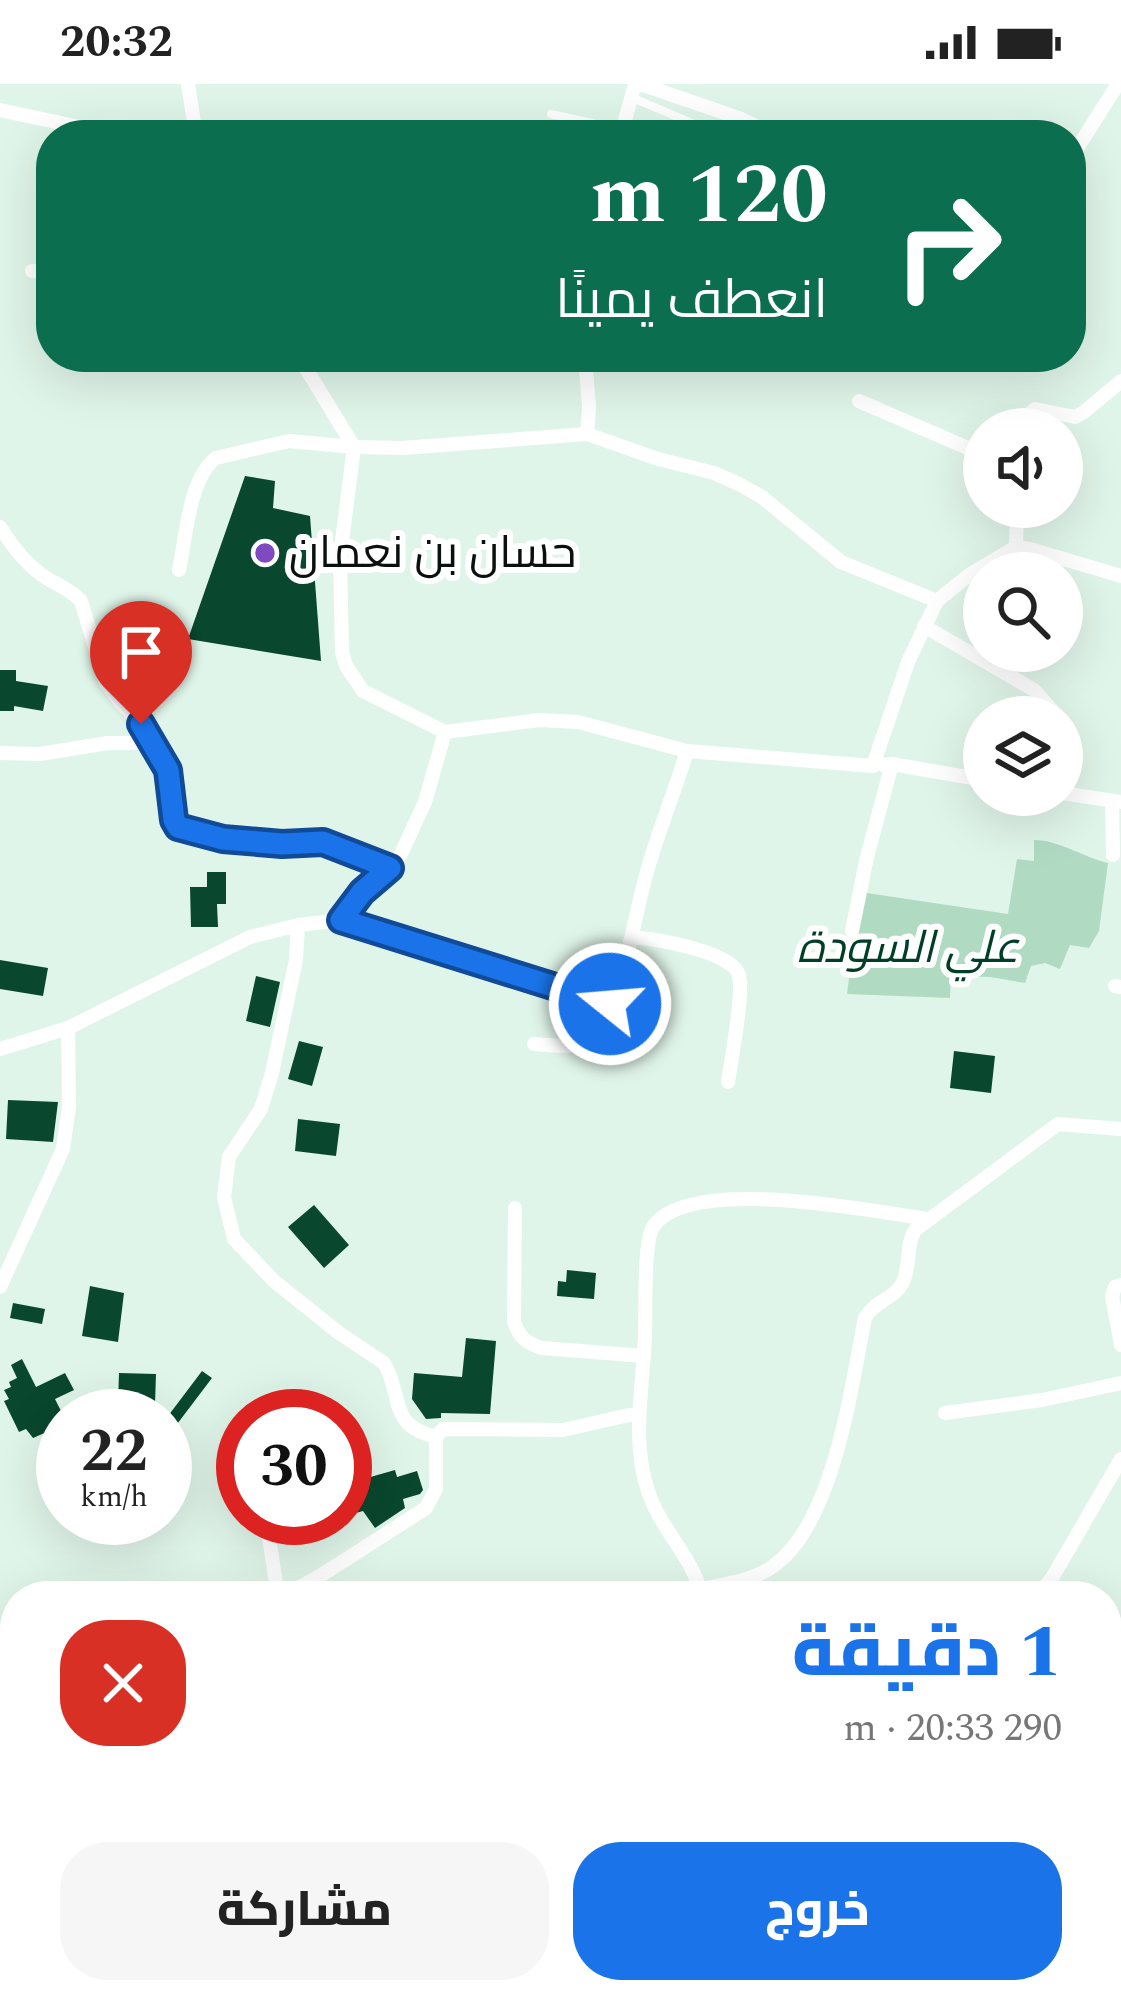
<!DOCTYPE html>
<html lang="ar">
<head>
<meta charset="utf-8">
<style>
	:root { --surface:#fff; --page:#f6f6f6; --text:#222; --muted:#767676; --accent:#1a73e8 }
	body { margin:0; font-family:Spectral,Cairo,serif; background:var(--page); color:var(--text); direction:rtl; height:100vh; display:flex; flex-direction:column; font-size:45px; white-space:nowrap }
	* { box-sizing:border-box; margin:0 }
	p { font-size:39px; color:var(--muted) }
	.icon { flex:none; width:66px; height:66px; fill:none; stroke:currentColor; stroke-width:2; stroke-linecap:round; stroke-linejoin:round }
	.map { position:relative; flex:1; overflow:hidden; direction:ltr }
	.details { position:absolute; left:0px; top:1497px; width:1122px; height:423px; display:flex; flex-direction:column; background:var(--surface); border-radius:48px 48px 0 0; box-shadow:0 12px 48px #0002; direction:rtl }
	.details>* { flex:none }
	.banner { position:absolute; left:36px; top:36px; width:1050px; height:252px; border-radius:48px; box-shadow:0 12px 48px #0002; direction:rtl; background:#0b6e4f; color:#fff; overflow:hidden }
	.tools { position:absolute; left:963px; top:324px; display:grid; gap:24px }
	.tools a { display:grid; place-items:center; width:120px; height:120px; border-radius:50%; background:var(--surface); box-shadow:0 12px 48px #0002; font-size:60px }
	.speed { position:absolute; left:36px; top:1305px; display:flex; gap:24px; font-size:60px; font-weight:700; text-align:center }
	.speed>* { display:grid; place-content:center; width:156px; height:156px; border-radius:50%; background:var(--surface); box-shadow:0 12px 48px #0002; line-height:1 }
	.speed small { font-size:30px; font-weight:400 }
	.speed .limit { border:18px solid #d22; background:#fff; color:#111 }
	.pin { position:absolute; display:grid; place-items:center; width:102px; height:102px; color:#fff; margin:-123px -51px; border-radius:50% 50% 50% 0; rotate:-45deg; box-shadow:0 0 12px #0007 }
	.pin .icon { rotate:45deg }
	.me { position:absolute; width:132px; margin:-66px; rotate:287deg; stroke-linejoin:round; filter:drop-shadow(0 0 9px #0008) }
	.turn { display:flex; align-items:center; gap:42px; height:252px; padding:0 60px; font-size:54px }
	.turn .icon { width:156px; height:156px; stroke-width:2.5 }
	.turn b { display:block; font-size:84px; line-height:102px }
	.round { display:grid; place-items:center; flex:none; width:126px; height:126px; border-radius:48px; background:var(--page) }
	.headline { display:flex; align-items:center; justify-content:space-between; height:204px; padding:0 60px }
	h1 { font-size:72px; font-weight:800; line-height:90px; color:var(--accent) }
	.primary-button { display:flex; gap:24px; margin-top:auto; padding:24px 60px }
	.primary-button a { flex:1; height:138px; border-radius:48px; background:var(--accent); color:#fff; font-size:48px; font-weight:800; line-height:138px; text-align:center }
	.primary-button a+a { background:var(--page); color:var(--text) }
	.status { display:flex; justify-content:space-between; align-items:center; height:84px; padding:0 60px; background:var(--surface); direction:ltr }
	.status svg { height:33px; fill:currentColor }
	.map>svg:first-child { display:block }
	.green { fill:#b0dbc2 }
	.building { fill:#09472e }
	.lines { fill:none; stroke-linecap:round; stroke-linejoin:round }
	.service { stroke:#fff; stroke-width:8 }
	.minor { stroke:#fff; stroke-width:14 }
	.route-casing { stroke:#114b97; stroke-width:30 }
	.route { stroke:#1a73e8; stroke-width:21 }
	.poi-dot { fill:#7f49c0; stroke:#fff; stroke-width:4.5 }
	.labels { text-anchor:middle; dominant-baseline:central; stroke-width:12; stroke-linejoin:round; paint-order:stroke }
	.poi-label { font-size:45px; fill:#09100d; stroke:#fff; text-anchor:start }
	.park-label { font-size:45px; font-style:italic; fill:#003f27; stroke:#fff }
</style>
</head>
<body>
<div class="status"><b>20:32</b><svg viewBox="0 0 49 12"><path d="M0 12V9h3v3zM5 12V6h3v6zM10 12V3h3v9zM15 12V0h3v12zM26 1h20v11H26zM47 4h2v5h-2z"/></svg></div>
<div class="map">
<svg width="1121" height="1919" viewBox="0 0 1121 1919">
	<rect width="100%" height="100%" fill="#e0f5e9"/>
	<path class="green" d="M1034,756c25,0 49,17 74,23l-9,68 -10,17 -19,-3 -10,24 -15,-6 -14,3 -6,17 -35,-6 -39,-1 -1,22 -103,-4 13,-102 148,22 9,-55 17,2z"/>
	<path class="building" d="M245,392l30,5 -2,27 37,8 11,145 -133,-22z
		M0,586h16v11l32,5 -5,25 -29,-5v5h-14z
		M207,788h19v32h-9l1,23h-27l-1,-40h17z
		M0,876l48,8 -5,28 -43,-7z
		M256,892l24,6 -10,45 -24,-6z
		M299,957l24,6 -11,39 -24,-7z
		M954,967l41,5 -4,37 -41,-5z
		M8,1016l50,2 -5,40 -47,-3z
		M298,1035l42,5 -4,32 -41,-5z
		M314,1121l35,40 -25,23 -36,-41z
		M567,1186l29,3 -2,26 -37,-3 1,-15 8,1z
		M90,1202l34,7 -6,49 -36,-6z
		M13,1219l32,6 -3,15 -32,-6z
		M466,1254l30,3 -6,73 -49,-1v5l-15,1 -14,-20 2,-26 48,4z
		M22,1275l14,28 29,-14 9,17 -19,9 8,16v10l-30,13 -7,-9 -7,3 -15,-31 5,-2 -5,-9 7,-3 -2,-5 8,-4 -6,-13z
		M202,1287l10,7 -47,62v-20z
		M119,1289l37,1 -1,30 -37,-1z
		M362,1377l5,17 28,-8 2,7 20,-6 6,19 -3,4 -17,5 2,9 -30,20 -12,-17 -18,5v-43l7,-3 -1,-6z"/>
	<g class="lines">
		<path class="service" d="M633,14l73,31 2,6
			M551,30l72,16"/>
		<path class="minor" d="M188,0l8,51
			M640,0l99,34 35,17
			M0,26l80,17 22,1 23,7
			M621,51l14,-51
			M1071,74l47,-74
			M32,187l19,2
			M299,273l55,90 -14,110 2,95 4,14 17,25 82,41 94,-12 39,2 109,29 186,15 35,-104 29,-61 32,-26 47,-28 1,-40
			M585,273l4,49 -2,28
			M859,317l125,54
			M1021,345l7,-14 7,-6 40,8 9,-5 37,-31
			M0,443c13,20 27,39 48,52 12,7 23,11 33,22l25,82 14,19 21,22 27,46 6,50 4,7 45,12 59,5 41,-2 67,26
			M1016,463l14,2 91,27
			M179,486c7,-33 10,-92 37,-112l73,-17 65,6 49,1 184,-14 71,25 56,14 25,11 23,13 79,65 96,39
			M924,542l110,64 24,27
			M1062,641l2,11 -2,6
			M0,669l40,1 68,-11h46
			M883,681l9,-1 92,16
			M1062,709l59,9
			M1112,717l1,54
			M341,836l21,-28 28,-24 11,-14 24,-52 20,-70
			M298,841l-2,35 -24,113 -11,36 -32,48 -5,40 10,42 40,42 65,52 45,30c20,34 3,62 52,74
			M852,847l15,-74 25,-93
			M632,853c23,2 100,14 107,38 5,20 -8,85 -11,107
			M1115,902l6,1
			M534,960c17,1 41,6 54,-5 32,-27 45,-115 56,-156 11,-45 30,-88 43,-132
			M0,965l68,-21 182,-91 48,-12 43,-5 270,84
			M515,1124l-1,114c6,16 12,21 28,26l102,8
			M1121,1201l-6,2 -3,9 9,49
			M0,1203l63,-138 6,-42 -1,-79
			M945,1329l97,-13 79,-17
			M266,1434l12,78
			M701,1505c23,-5 51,-8 71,-22 62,-42 79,-180 93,-249 9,-17 30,-19 38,-36 8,-17 2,-35 12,-52l143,-106 63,5
			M283,1512l37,-20 106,-68 10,-19v-52l7,-8 120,1 75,-17
			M702,1512c-9,-39 -42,-67 -54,-105 -17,-51 -5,-102 -3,-155 1,-22 -2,-94 8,-109 35,-53 219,-16 275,-8
			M1037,1512l15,-18 69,-119
			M79,1919l12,-14
			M607,1919l5,-14"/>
	</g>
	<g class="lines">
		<defs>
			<path id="route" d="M141,640l27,46 6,50 4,7 45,12 59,5 41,-2 67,26 -28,24 -21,28 269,84"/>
		</defs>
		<use href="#route" class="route-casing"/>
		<use href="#route" class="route"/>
	</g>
	<circle class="poi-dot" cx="265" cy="469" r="12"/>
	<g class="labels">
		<g class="poi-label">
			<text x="289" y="469">حسان بن نعمان</text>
		</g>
		<g class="park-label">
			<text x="908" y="864">علي السودة</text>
		</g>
	</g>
</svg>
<div class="tools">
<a><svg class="icon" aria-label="sound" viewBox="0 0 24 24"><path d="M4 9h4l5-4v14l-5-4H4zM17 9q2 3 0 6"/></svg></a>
<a><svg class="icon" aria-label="search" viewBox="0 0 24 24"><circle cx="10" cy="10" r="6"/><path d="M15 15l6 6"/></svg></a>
<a><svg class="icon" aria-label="layers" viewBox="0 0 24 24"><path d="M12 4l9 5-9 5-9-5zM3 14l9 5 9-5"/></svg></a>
</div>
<div class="speed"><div>22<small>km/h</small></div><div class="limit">30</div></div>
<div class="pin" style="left:141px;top:640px;background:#d93025"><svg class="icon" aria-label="arrive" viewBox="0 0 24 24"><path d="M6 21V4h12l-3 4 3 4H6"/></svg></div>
<svg class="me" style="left:610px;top:920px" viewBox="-20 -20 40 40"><circle r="17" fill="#1a73e8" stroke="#fff" stroke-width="3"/><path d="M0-11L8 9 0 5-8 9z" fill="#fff"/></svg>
<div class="banner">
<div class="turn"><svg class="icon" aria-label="right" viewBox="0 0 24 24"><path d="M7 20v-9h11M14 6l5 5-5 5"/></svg><div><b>120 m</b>انعطف يمينًا</div></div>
</div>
<section class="details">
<div class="headline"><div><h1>1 دقيقة</h1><p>290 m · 20:33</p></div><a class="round" style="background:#d93025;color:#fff"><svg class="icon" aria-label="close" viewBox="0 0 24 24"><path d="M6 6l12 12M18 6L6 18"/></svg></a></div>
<div class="primary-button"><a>خروج</a><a>مشاركة</a></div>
</section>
</div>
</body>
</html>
